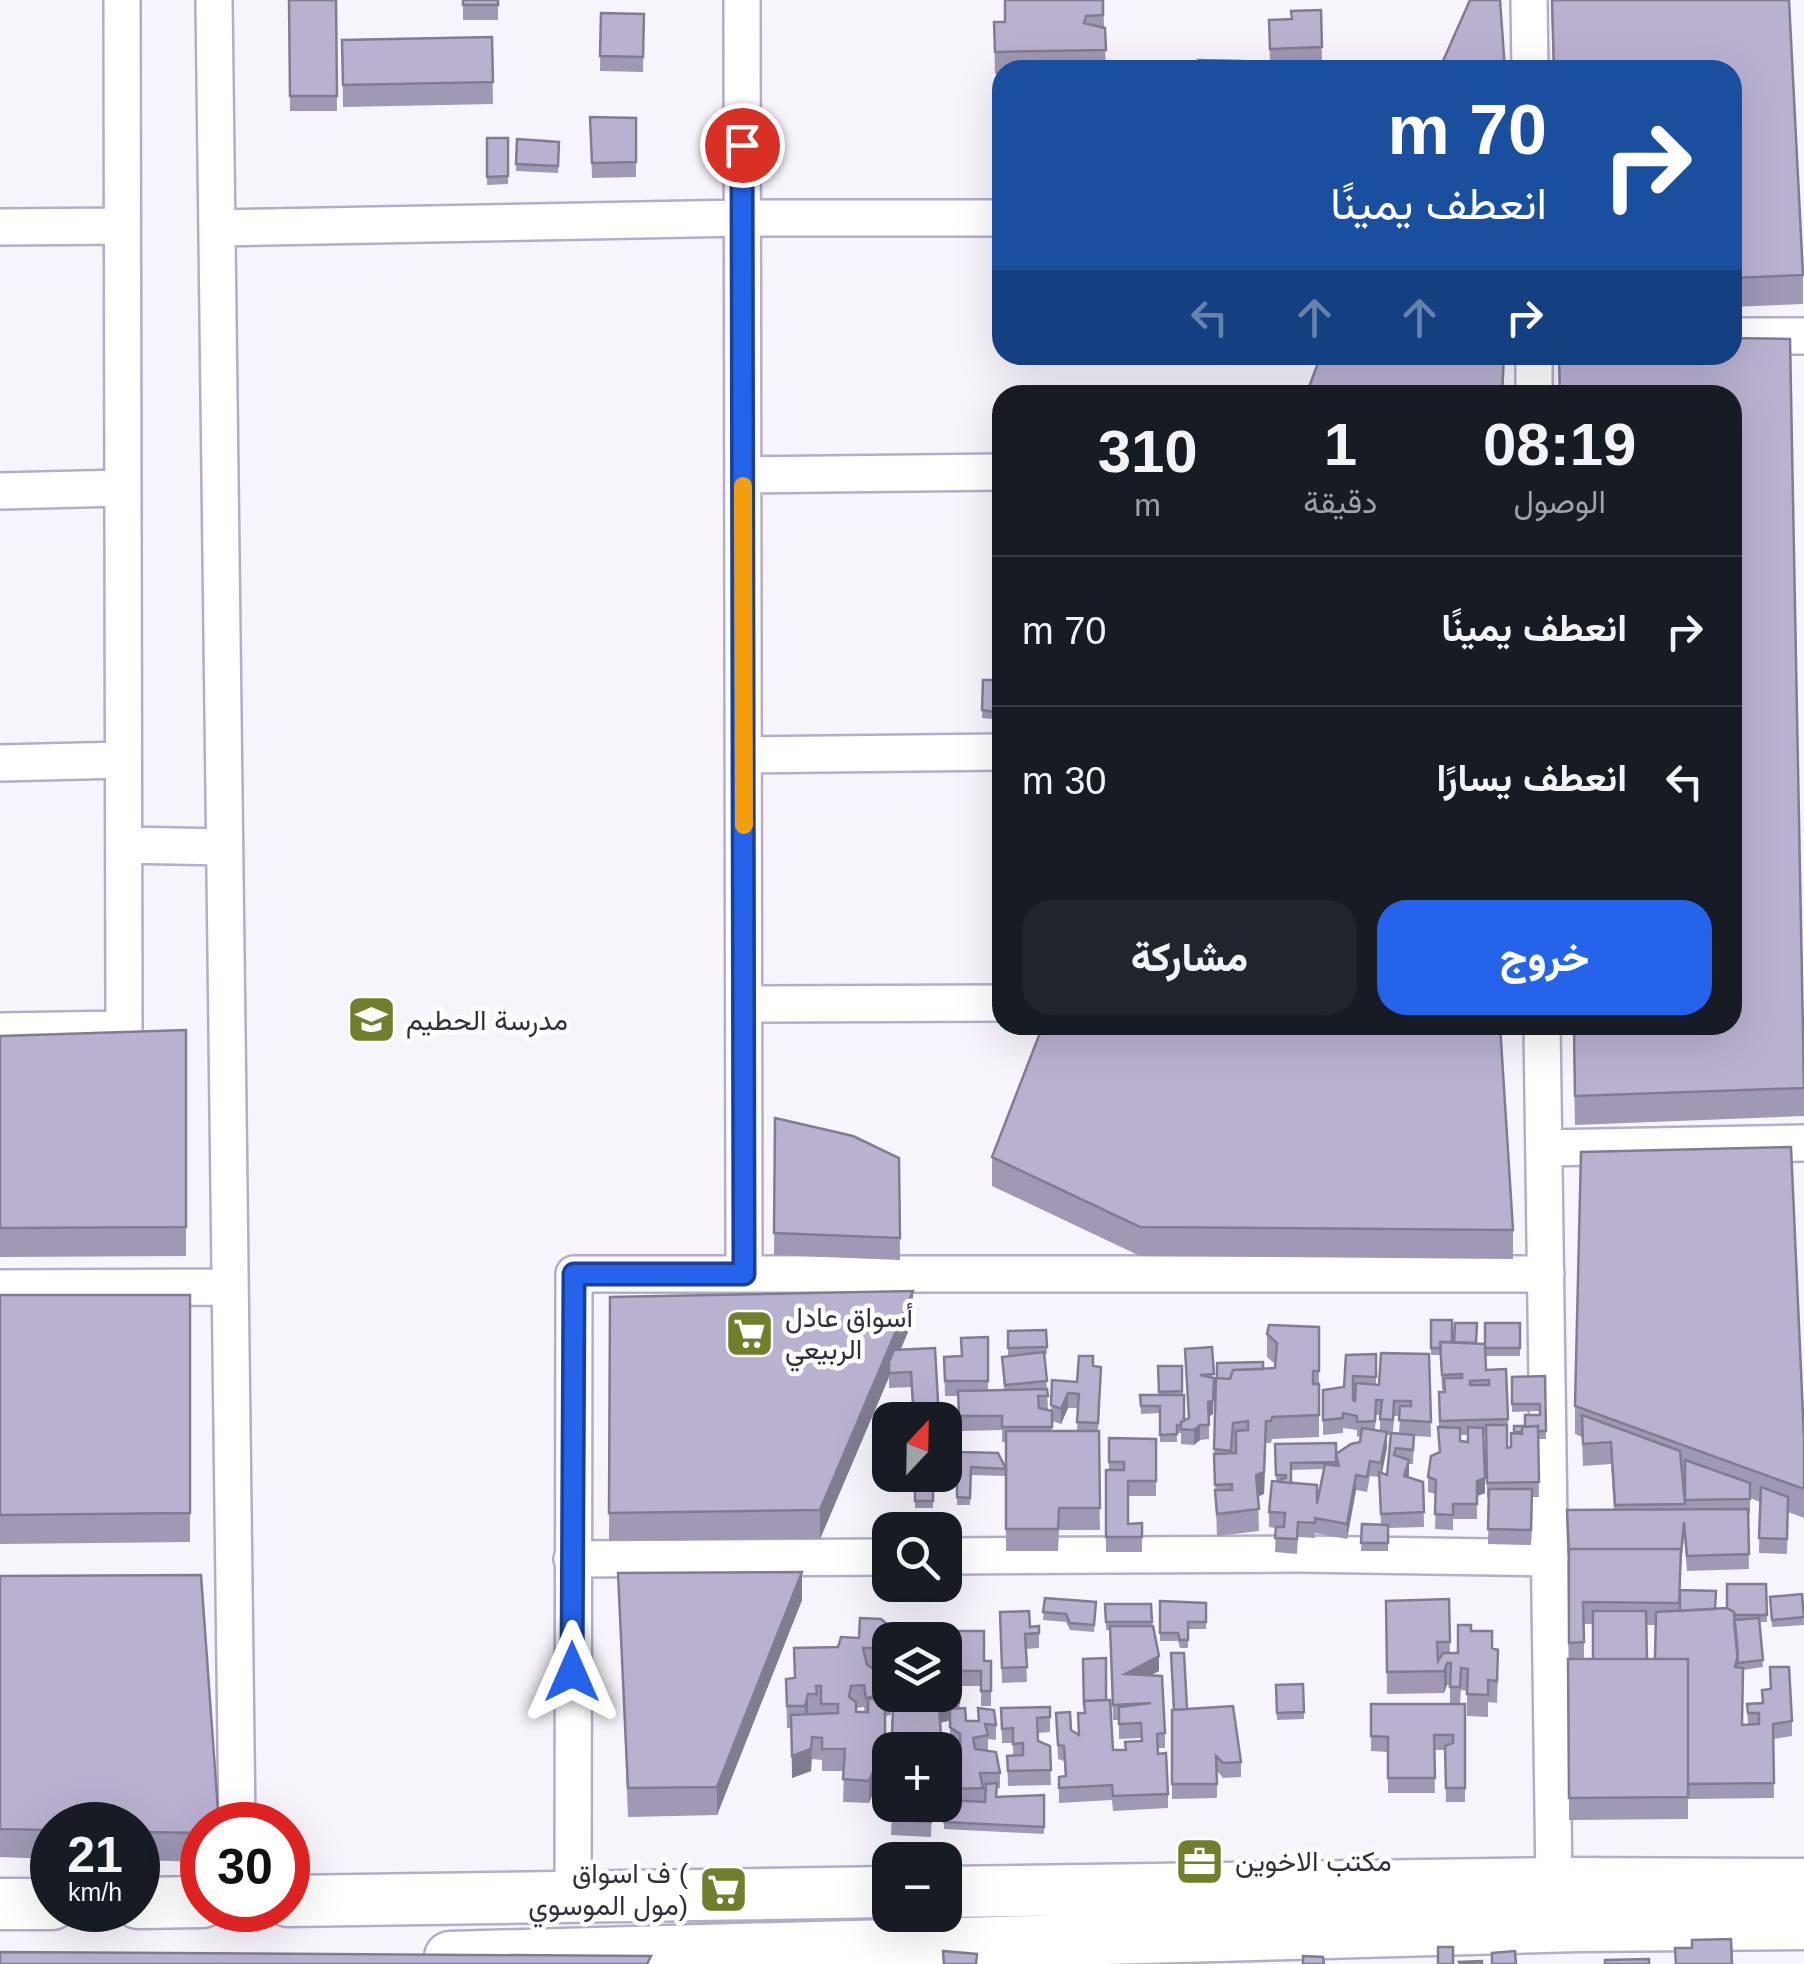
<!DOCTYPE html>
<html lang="ar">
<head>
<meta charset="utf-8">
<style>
	:root { --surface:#171b24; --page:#20242c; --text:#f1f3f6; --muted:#9ea1a6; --line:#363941; --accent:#2563eb }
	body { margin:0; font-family:Arial,Vazirmatn,sans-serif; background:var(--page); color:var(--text); direction:rtl; height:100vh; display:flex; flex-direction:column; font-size:38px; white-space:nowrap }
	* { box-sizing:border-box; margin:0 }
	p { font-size:32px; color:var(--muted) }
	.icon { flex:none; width:55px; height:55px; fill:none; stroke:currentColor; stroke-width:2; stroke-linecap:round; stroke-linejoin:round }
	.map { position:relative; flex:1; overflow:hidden; direction:ltr }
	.panel { position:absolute; left:992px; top:385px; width:750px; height:650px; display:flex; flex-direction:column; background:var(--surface); border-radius:30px; box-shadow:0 10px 40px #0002; direction:rtl }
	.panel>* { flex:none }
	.banner { position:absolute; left:992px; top:60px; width:750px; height:305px; border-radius:30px; box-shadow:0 10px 40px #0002; direction:rtl; background:#1a4fa0; color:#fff; overflow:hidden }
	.needle { width:65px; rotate:22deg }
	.controls { position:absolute; left:872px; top:1402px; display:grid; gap:20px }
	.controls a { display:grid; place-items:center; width:90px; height:90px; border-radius:20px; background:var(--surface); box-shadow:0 10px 40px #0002; font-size:50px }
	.speed { position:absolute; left:30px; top:1802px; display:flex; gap:20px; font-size:50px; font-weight:700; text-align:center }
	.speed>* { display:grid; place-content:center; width:130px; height:130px; border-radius:50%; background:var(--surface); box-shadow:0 10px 40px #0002; line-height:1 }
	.speed small { font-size:25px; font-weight:400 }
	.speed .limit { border:15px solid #d22; background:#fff; color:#111 }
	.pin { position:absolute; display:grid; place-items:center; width:85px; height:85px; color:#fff; margin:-42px; border:5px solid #fff; border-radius:50%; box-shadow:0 2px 10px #0007 }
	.me { position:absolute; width:110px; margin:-55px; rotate:0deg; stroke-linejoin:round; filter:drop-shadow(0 0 8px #0008) }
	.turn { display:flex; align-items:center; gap:35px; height:210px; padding:0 30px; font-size:45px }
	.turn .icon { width:130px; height:130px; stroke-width:2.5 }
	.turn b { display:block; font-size:70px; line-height:85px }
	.lanes { display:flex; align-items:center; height:95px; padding:0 30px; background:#0003; justify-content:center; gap:50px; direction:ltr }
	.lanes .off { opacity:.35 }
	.eta { display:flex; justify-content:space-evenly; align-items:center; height:170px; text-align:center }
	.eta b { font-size:60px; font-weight:800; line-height:70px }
	.button { display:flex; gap:20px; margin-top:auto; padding:20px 30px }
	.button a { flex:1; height:115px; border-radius:30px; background:var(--accent); color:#fff; font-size:40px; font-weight:800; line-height:115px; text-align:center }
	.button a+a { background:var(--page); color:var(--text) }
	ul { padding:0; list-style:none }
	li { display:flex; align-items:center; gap:30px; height:150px; padding:0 30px; border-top:2px solid var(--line) }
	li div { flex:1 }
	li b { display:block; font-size:38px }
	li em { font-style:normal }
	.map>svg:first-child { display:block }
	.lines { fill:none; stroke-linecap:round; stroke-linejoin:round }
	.street-casing { stroke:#b4adca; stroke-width:40 }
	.secondary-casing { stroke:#b4adca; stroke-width:55 }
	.street { stroke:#fff; stroke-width:35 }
	.secondary { stroke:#fff; stroke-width:50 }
	.wall { fill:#a098b4; fill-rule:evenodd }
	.shaded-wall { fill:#827c92 }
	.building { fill:#bab1d1; stroke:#827c92; stroke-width:2.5; fill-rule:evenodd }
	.route-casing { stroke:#184099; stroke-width:25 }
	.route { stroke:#2563eb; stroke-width:18 }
	.slow { stroke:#f59e0b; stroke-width:18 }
	.labels { text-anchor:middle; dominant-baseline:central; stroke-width:9; stroke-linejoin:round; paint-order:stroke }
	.poi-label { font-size:28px; fill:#33303c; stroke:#fff; text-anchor:start }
</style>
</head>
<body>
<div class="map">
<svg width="1804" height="1964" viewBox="0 0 1804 1964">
	<rect width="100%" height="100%" fill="#f7f5fb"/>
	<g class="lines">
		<defs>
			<path id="street" d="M214,0l23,1825
				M742,0l2,1274
				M1529,0l1,70
				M0,227l122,-1
				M217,228l525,-10h260
				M1732,336h72
				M1534,355v40
				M743,475l259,-3
				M0,491l123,-3
				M743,755l259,-3
				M0,763l123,-3
				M124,845l100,2
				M744,1004l258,-1
				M1542,1025l12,858
				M0,1031l124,-2 -2,-1029
				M1544,1148l260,-5
				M0,1288l230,-1
				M945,1556l352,-2 253,4
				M572,1559l318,-2
				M573,1897l1,-623h972"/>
			<path id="secondary" d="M945,1892l609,-9 250,1
				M288,1901l602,-9
				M138,1903l64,-1
				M0,1904h52
				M450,1957l1129,-31 225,-2"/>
		</defs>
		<use href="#street" class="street-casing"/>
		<use href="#secondary" class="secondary-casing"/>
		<use href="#street" class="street"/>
		<use href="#secondary" class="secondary"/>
	</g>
	<path class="wall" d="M289,0h47l1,111h-47z
		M463,0h35v20h-35z
		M1103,0l3,70h-104v4h-7l-1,-52h11z
		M1551,0h238l14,275v29l-71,3v-237h-179z
		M1321,10l1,52 -52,2 -1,-44 23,-1z
		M601,13l43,1 -1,58 -43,-1z
		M492,37l1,67 -150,3 -1,-67z
		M590,117l46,1v59l-44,1z
		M487,138h21v46l-21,1z
		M517,139l42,3 -1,31 -42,-2z
		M983,680h19v40l-20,-2z
		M1573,1025l231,63v28l-229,9z
		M186,1030v226l-186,1v-221z
		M775,1118l124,40 1,102 -126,-5z
		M992,1157l521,73v29l-373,-3 -148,-70z
		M0,1295h190v247l-190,2z
		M610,1297l303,23 -12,29 34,-1 -22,72 -2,-33 -22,1v-11l-69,162 -211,2z
		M1431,1320l21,22 25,1 9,27 22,49 -1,29 4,-1 3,-21h11l15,-11v-4l-28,1v-35l33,-1 1,63h-8l1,58h-7l-1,48 -43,-1 1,-46h-2l-1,-64h-3l2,59 -8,3v23h-24v11l-18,-1 1,-35 -8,-2v-15l11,-24v-61h5v-2h-2l-2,-35h-9zM1460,1435h8v7l-8,-1z
		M1485,1323h35v33h-35z
		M1319,1327v110l-47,2 -1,4h-5l-2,51 -6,3 1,34 -42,5 -3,-87 49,-80 12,-1v-4l-8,-7v-23z
		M1046,1330l1,24h-3l3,34 -13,2 13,-1 1,21 3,1 1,-31 25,2 16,-16 8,15 -3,50 2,99h-41l-1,21h-52v-109h-4v-12l-43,1 -1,-35h-13l-1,-39 17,-1 27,-19v54l16,-1 -2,-33 6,-1v-25zM1068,1408h10l-1,23h-25v-10l9,3z
		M1212,1347l1,67 -4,3v22l-9,1 -6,5 -13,-1v-11h-4v9h-17v-29l-19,1 -1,-19h19l-1,-29h24l2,55 4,-3z
		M1376,1354v30l3,1 50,-31 2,83 -17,-1 -1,28h-4l-1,13 15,5 1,45 -36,1v23h-27l1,-27 19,1 -2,-48 -9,-1 -3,16 -11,-2 -9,49 -32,-6v5l-17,-1 -1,17 -22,-2 1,-24 -7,-1v-15l7,-30 -1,-38 61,10 24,-12 1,-6 -4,1v-7l-14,-2v5l-20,2v-45l21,-3 2,-32zM1376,1415h4v16l-5,-1zM1394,1416h6l-1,18 -6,-1zM1387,1435h4l-4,40 -5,-2 5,-26zM1324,1469l-7,35 -26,-21v-13z
		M1575,1406l229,32v80l-16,-6 -1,42 -28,-1 1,-51 -10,-4v16h-2l1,55 -62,2 -3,-34 -3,31 -1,22 35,19 12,-1 39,-24 1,38h-7l3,45 -20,3 -1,55h6l-1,-21 15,-1v-13l30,31v15l-19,3 1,59 -86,1v20l-119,1v-249l45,-61 -3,-46 -28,2 -1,-29 -7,-3zM1682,1473l3,2v34zM1584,1624h9v35h-9zM1646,1625h10l-1,34h-8z
		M887,1422h3v27h-2z
		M1109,1438l47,1v57h-28v28l14,-1v29h-36v-82h3z
		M947,1446l59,23v7l-35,-1 -1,30h-13v-19h-11z
		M915,1475h18v33h-18z
		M618,1573l184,27 -85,215 -89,2z
		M0,1576l202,249v37l-64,-2v-35h-86v34l-52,-2z
		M1802,1594l2,31 -32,2 -2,-30z
		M1045,1598l51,4 -2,30 -24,-2 -4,-8 -23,-2z
		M1449,1599l1,54h8l13,-22 21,17 6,24 -1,31 -9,-1v15l-21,-1v-25l-6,-1 -1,14h5v98h-19l-1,-52h-11l1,43h-47v-41l-17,-1v-47h79v-19h-3l-3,8 -57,1 -1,-93z
		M1160,1601l46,2v26h-18v19h-8l-2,-7h-18z
		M1105,1604h46l1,22 7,45 -8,4 14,58v15h-7l10,46v14l-55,3 -1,-11 -53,3v-26l6,-1 -1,-15 -6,-2 -2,-46 15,17 7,4 6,-21 -1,-54 23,41 7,50h12v-8l16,-1v-3l-22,1v-19h-6l-3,-90h-4z
		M1000,1612l30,15 9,-1v22l-13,1 1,33 -25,1z
		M886,1623v47h-11l2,8 13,9 1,8v20l-6,1v50l-16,37 -26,-1 1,-31h-22v-11l-10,-1 -1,12 -19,7 -1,-50h-4l-1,-49 8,-1 44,-31zM864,1707l1,5h-9v-4z
		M984,1631v30h7v45h-10v-20h-21l-1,22 7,13h12v-13l18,17v15l-8,-1v11h-3l15,23v15h-3l-1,9 48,-2v39l-100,-5v-7l5,-22 1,-38 10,-2v-11l-10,-7v-22l-10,3 2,27 -50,-1 1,-41 20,1v-14h32z
		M1276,1685l28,27v7l-27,1z
		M1050,1707v25l-12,1v8l12,5 1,39 -43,1 -1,-30h6v-13h-11l-1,-35z
		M1187,1709l54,53v15l-18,1 -6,-7v27l-45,1v-89z
		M892,1805h40l-1,32 -40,-2z"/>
	<path class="shaded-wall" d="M913,1291v29l-24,56v-14v15l-69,162v-29z
		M1068,1393v15l-7,16v-15z
		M1214,1393l-1,21 -5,3v-15z
		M1266,1421l-2,73 -8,3v-22z
		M1200,1425v15l-6,5v-15z
		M1387,1432v15l-6,31v-15z
		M1409,1460v15l-5,16v-15z
		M1356,1475v15l-9,49v-15z
		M1485,1478v15l-8,3v-15z
		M802,1572v28l-85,215v-28z
		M1159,1656v15l-34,18v-15z
		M1447,1663v22l-3,8v-22z
		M960,1671l-1,47 -20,5v-15z
		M808,1694v22l-3,12v-22z
		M812,1737l-1,34 -19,7v-22z
		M885,1744v22l-16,37v-22z"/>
	<path class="building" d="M289,0h47l1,96h-47z
		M463,0h35v5h-35z
		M1005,0h98v15l-17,1 -2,7 21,5 1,22 -111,2 -1,-30h11z
		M1470,0h30l5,70h-66z
		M1552,0h237l14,275 -71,3v-208h-178z
		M1321,10l1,37 -52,2 -1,-29 23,-1 -1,-8z
		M601,13l43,1 -1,43 -43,-1z
		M492,37l1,45 -150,3 -1,-45z
		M1198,60l45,1v9h-45z
		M590,117l46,1v44l-44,1z
		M487,138h21v38l-21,1z
		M517,139l42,3 -1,24 -42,-2z
		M1732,338l58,1 14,749 -229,8 -1,-71h158v-630h-172l-1,-40h173z
		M1321,355h183l-2,40h-196z
		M983,680h19v33l-20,-3z
		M1043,1025h457l13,205 -373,-3 -148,-70z
		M186,1030v197l-186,1v-192z
		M775,1118l78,18 46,22 1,80 -126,-5z
		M1791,1147l13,291v51l-229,-83 6,-254z
		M913,1291l-93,219 -211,3 1,-216z
		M0,1295h190v218l-190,2z
		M1431,1320h21v22h-12l1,6h-10z
		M1455,1323h22l-1,20 -22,-1z
		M1485,1323h35v25h-35z
		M1269,1325l50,2v44h-6v13h6v31l-47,2 -1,4h-5l-2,51 -8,3 3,34 -42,5 -2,-24h17v-6l-17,1 -1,-31 22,-1v-22l12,-1v-9l-15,2 -2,28 -17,-2 2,-71 14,1 3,-9 42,-2 2,-25 -10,-9z
		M1046,1330l1,17 -39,1v-17z
		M988,1337v44h-43l-1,-24 18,-1 -1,-18z
		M1440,1342l45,2 1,26 20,-1 2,50 -68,2 -1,-29h6l-1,-14h18v-4l-20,1zM1489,1380v5h-19v-4z
		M1212,1347l2,27 -14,1 14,3 -1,22 -5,2 1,23h-9l-6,5 -13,-1v-7l8,-4 -4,-69z
		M935,1348l4,72h-25l-3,-48 -22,1v-11l5,-12z
		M1044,1352l3,29 -42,4 -3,-28z
		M1381,1353l48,1 2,68 -32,-2 1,-14h11v-5h-17l-1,19 -13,-1 2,-19h-6l-1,21 -18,1v-6l-14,-3v5l-20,2v-30l21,-3 2,-32 30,-1v23l-23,-1v24l2,1 1,-18 23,2z
		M1079,1356h14v10l8,1 -3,56 -21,-1 2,-28 -11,-1 -7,16 -10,-4 1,-25 25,2z
		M1263,1362v7l-30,1 -3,9 -13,-1v-15z
		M1158,1366h24v25l-23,1z
		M1545,1376l1,55h-8v-5l-16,1v5h-8v-6h11v-11h15v-11h-28v-27z
		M1047,1389l1,7h-10l1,12 13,3v16h-50v-11h-43l-1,-25z
		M1140,1395h44v26l-3,1v3h-4v9l-17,1v-29h-19z
		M1582,1415l98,36 5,53 -70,1 -4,-63 -28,2z
		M887,1422h3v12h-2z
		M1486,1425h21v23l4,-1v-14l11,1v-7l16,-1 1,56 -52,1z
		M1438,1427l22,1v13l8,1v-15l15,1 2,50 -8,3v23h-24v11l-18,-1 1,-34 -8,-3 3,-21 9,-4z
		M1362,1428l25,4 -6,31 -11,-2 -3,16 -11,-2 -9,49 -32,-6v5l-17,-1 -1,17 -22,-1 1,-11h8l1,-14 -16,-1 3,-31 45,4v19l8,-40 14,2 -3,-12 15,-10 9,-2z
		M1006,1431h93l1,77h-41l-1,21h-52z
		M1391,1433l23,2 -1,15 -17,-2 -2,7 15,5 -5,16 19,6 1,30 -43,2 -2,-42 8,3z
		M1109,1438l47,1v42h-28v43l14,-1v14h-36v-67h18v-8h-15z
		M1336,1443v19l-45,1v20l-10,-1v-3l5,-1v-3h-10l-1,-31z
		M947,1446h10l4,6 37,1 8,16 -35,-2 -1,31 -13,-1v-18l-11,-1z
		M1685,1460l65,23v16l-65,1z
		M915,1475h18v26h-18z
		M1761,1487l27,10 -1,42 -28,-1z
		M1489,1489h43l-1,41 -43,-1z
		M1748,1509l1,45 -62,2 -3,-34 -3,31v-4h-112v7l-2,-46z
		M1362,1524l26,1v18h-27z
		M1569,1549h112l-2,54 -96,-1 1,40 -15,1z
		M802,1572l-85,215 -89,1 -10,-215z
		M201,1575l18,250h-17v8l-64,-1v-7h-86v5l-52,-1v-253z
		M1727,1584h39l1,31h-33v-3l-7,-4z
		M1680,1590l36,1 -1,18 -35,2z
		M1802,1594l2,23 -32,3 -2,-23z
		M1045,1598l51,4 -2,23 -24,-2 -4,-9 -23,-2z
		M1449,1599l1,43h-13l1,19 5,-8h15v-28h13v6h21v17l6,2 -1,31 -9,-1v15l-21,-1 1,-25 -7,-1 -1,19h-10l1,-24h-4l-3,8 -57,1 -1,-71z
		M1160,1601l46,2v19h-18v18h-8l-2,-7h-18z
		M1105,1604h46l1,18h-46z
		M1727,1608l7,4 4,43 -3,12 8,1 -1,57 17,-1v-11h-11l-1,-9 16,-1 -1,-13 9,-1 -1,-22h19l3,54 -19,3 1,59 -86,1v-125h-33l1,-47z
		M1029,1611l1,16 9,-1v7l-14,1 2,33 -25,1 -2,-56z
		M1593,1611h53l1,48h-54z
		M860,1618l21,1 5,4v25h-23l4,17 9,5 1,8 11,-2 2,11v6l-24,5 -2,-13 -13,1 -2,11 7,5v10h12v-13l17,-1v46l-16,37 -26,-2 2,-30h-23v-11l-10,-1 -1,12 -19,7 -1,-41 47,-2v-9h-17v-18h-5l1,8h-9l-3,12h-18l-1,-27 9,-1 -1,-30 44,-1 3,-10 18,1z
		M1759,1618l4,42 -25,3 -4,-43z
		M1110,1626h43l6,30 -34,18 37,2 3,57 -8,1 1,20 8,-1 2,41 -55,2 -1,-11 -53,3v-11l7,-1 -2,-30 -6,-1 -2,-32 14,-1 1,18 8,5 -1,-22h7l-1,-12 26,-1 3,50h13l-1,-8 17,-1 -1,-18 -22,1v-17l32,-4 -38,2z
		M945,1631h39v30h7v30h-10v-20h-21l-1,32 -20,5 3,42h-41l-1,-12 -8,-4 1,-26 28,1v-8l-8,-3v-3h32z
		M1171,1653h13l3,56 -13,1z
		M1106,1658v42l-22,1v5l-1,-47z
		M1568,1659h120v138l-119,1z
		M1303,1684l1,28 -27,1 -1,-28z
		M1371,1704h94v84h-19l-1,-42 8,-3v-8h-19l1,43h-47v-41l-17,-1z
		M1233,1706l8,56 -18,1 -7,-7 1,28h-45v-74z
		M1050,1707v10l-13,1 1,23 12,5 1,24 -43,1 -1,-15 16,-1v-12l-10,1v-16l-11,1 -1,-21z
		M965,1708l1,13h13l-1,-13 16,2 2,15 -11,-1 3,11 -15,3 2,11 21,3 4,21h-20l3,15 -34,1 1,-27 11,-2 -1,-26 -10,-7v-18z
		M997,1783l-1,14 48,-2v32l-100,-5 1,-22 40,2 1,-18z
		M892,1805h39v17l-40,-2z
		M1731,1939l1,25h-56l-1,-16h17v-8z
		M1438,1947h15v17h-15z
		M943,1951l34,3 -1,10h-32z
		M1515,1951l1,13h-24v-11z
		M0,1952l651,4 -4,8h-647z
		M1303,1956l20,1 1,7h-21z
		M1649,1959v5h-44v-4z
		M1482,1961v3h-22l-1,-2z"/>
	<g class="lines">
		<defs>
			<path id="route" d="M572,1672l2,-398h170l-2,-1129"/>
		</defs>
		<use href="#route" class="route-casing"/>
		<use href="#route" class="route"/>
		<path class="slow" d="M743,486l1,339"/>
	</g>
	<defs>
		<symbol id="school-square" viewBox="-11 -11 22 22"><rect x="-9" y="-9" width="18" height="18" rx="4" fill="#727e2b" stroke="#fff"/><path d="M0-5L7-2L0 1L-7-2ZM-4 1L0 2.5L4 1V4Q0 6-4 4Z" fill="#fff"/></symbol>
		<symbol id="supermarket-square" viewBox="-11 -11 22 22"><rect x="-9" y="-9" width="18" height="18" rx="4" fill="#727e2b" stroke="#fff"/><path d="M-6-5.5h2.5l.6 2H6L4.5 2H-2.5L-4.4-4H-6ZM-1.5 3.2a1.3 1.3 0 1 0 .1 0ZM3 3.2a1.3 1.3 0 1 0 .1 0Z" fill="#fff"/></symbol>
		<symbol id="office-square" viewBox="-11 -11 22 22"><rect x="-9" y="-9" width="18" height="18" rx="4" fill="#727e2b" stroke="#fff"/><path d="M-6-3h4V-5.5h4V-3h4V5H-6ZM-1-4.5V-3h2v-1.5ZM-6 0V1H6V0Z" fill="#fff"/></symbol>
	</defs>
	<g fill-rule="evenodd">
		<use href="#school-square" x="344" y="992" width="55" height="55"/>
		<use href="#supermarket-square" x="722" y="1306" width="55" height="55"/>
		<use href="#office-square" x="1172" y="1834" width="55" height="55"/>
		<use href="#supermarket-square" x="696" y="1862" width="55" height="55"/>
	</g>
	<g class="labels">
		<g class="poi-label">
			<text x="406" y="1020">مدرسة الحطيم</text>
			<text x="785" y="1317">أسواق عادل<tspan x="785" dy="32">الربيعي</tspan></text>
			<text x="1235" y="1861">مكتب الاخوين</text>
			<text x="688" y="1873" text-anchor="end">ف اسواق (<tspan x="688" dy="32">مول الموسوي)</tspan></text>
		</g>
	</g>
</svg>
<div class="controls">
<a><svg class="needle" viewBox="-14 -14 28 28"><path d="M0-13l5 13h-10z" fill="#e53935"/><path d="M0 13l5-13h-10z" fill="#9ea1a6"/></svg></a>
<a><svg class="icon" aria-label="search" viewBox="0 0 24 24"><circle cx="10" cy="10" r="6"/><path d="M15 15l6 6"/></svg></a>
<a><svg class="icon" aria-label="layers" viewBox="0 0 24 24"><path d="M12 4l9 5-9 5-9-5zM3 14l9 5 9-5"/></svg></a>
<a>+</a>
<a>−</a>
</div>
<div class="speed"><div>21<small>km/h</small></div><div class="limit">30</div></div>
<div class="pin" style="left:742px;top:145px;background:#d93025"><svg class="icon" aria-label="arrive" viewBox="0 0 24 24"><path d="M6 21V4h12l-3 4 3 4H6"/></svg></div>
<svg class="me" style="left:572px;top:1672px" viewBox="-20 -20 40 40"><path d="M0-17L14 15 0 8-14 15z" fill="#2563eb" stroke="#fff" stroke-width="4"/></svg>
<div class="banner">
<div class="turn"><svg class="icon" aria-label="right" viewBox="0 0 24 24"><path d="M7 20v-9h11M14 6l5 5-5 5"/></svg><div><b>70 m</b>انعطف يمينًا</div></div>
<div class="lanes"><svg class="icon off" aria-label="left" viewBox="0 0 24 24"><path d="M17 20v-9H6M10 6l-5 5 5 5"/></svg><svg class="icon off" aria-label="ahead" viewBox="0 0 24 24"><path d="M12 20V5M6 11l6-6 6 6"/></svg><svg class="icon off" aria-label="ahead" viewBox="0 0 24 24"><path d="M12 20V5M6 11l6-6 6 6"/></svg><svg class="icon" aria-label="right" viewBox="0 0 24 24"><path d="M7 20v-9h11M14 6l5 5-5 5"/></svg></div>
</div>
<section class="panel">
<div class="eta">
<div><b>08:19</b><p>الوصول</p></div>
<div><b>1</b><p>دقيقة</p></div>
<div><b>310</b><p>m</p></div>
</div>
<ul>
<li><svg class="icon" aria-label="right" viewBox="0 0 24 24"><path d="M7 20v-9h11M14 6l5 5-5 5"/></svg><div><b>انعطف يمينًا</b></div><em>70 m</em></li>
<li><svg class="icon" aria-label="left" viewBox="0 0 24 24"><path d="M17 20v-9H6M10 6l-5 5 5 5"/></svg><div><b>انعطف يسارًا</b></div><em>30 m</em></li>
</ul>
<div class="button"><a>خروج</a><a>مشاركة</a></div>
</section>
</div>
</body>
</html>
